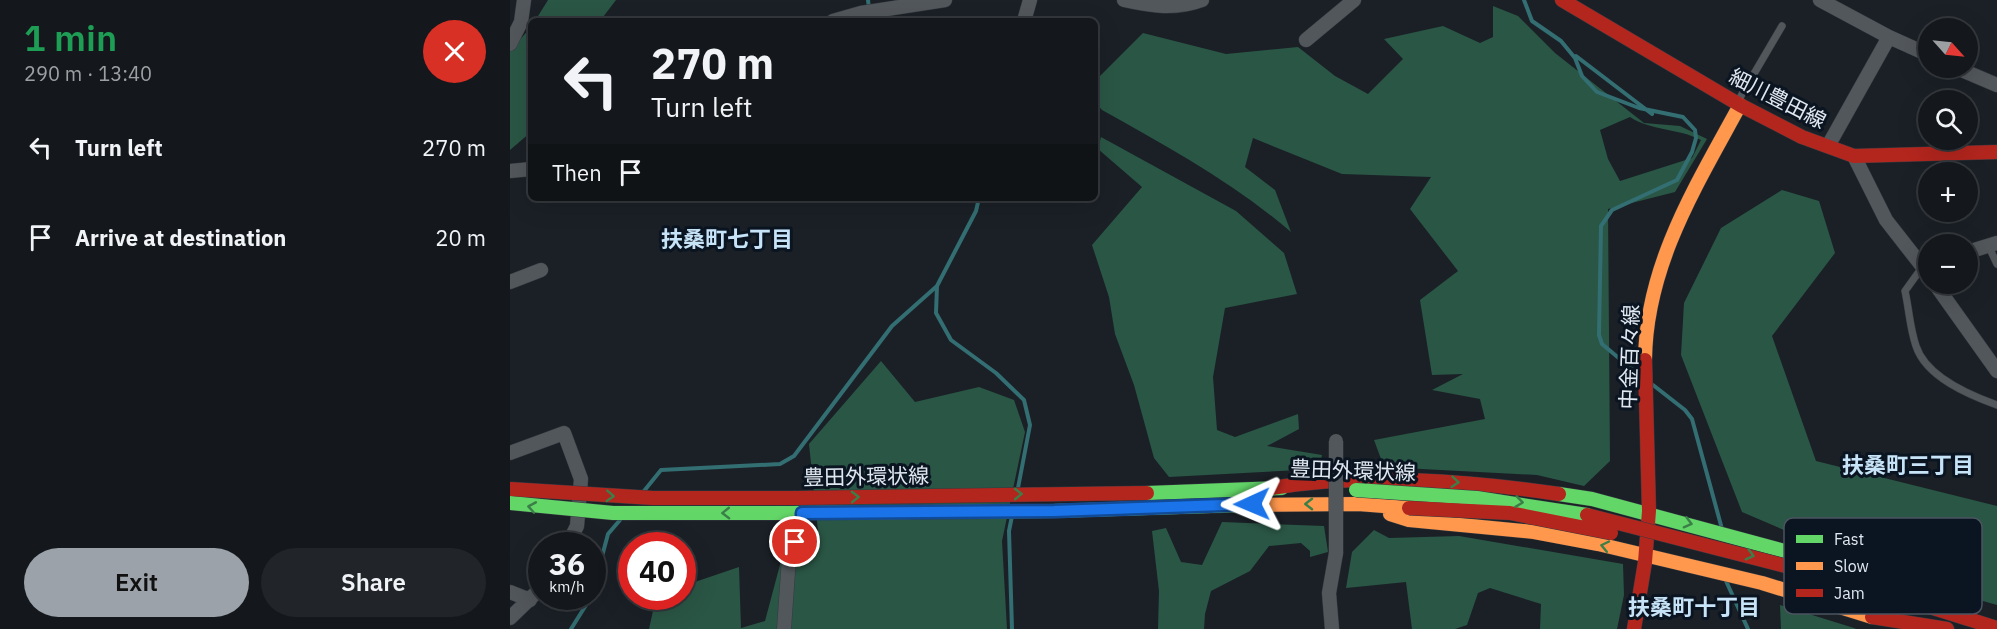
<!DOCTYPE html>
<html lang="en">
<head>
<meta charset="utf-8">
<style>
	:root { --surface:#14181c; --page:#212529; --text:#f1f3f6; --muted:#9da0a3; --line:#33373b; --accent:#9ba2aa }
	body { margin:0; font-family:"IBM Plex Sans","Noto Sans JP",sans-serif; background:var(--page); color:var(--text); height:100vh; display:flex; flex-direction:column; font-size:22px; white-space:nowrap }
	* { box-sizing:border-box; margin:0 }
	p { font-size:20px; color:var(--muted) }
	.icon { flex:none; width:33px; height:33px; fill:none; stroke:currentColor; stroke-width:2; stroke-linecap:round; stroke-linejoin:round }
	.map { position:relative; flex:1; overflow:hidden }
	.side { display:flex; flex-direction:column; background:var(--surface); width:510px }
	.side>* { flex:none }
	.hud { position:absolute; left:18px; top:18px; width:570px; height:183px; border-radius:9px; box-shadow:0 6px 24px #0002,0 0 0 2px var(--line); background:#14181c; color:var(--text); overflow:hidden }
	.needle { width:39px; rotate:117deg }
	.tools { position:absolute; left:1408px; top:18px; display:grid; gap:12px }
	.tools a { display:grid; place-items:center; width:60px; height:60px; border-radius:50%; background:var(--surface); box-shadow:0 6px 24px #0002,0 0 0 2px var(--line); font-size:30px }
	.speed { position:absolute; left:18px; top:532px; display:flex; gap:12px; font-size:30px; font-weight:700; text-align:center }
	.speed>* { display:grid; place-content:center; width:78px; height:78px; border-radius:50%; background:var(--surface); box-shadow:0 6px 24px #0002,0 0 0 2px var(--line); line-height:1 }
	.speed small { font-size:15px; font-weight:400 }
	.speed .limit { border:9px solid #d22; background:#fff; color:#111 }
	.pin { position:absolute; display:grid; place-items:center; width:51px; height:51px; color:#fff; margin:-26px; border:3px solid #fff; border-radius:50%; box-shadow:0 2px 6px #0007 }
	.me { position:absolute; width:66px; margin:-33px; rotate:269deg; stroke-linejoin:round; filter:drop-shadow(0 0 4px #0008) }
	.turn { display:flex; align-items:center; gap:21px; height:126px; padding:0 24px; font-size:27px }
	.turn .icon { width:78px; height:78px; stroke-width:2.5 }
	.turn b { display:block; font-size:42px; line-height:51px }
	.then { display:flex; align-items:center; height:57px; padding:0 24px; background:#0003; gap:12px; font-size:22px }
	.round { display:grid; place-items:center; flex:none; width:63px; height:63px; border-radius:32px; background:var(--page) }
	.headline { display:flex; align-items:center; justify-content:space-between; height:102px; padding:0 24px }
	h1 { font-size:36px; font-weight:600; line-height:45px; color:#1e9e55 }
	.primary-button { display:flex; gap:12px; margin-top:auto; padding:12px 24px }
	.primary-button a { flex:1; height:69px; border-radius:36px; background:var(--accent); color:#111; font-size:24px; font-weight:600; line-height:69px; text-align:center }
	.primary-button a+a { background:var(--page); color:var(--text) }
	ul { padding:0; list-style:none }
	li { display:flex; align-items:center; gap:18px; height:90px; padding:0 24px }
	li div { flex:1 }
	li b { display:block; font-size:22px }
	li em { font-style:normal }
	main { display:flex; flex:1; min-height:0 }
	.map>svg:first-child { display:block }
	.forest { fill:#2a5645; fill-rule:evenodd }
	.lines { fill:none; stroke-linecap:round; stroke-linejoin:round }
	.stream { stroke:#336e72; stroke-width:4 }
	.lane-casing { stroke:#353a40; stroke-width:8 }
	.street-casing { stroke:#353a40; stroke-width:15 }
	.fast-casing { stroke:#353a40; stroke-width:15 }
	.slow-casing { stroke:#353a40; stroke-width:15 }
	.jam-casing { stroke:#353a40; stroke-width:15 }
	.lane { stroke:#52575c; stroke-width:7 }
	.street { stroke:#52575c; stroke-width:14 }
	.fast { stroke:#63d668; stroke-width:14 }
	.slow { stroke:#ff974d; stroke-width:14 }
	.jam { stroke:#b3261e; stroke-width:14 }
	.street-bridge-casing { stroke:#353a40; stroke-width:15; stroke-linecap:butt }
	.fast-bridge-casing { stroke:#353a40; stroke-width:15; stroke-linecap:butt }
	.jam-bridge-casing { stroke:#353a40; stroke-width:15; stroke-linecap:butt }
	.street-bridge { stroke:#52575c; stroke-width:14 }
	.fast-bridge { stroke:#63d668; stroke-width:14 }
	.jam-bridge { stroke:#b3261e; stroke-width:14 }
	.oneway { stroke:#3b7f48 }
	.route-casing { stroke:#114b97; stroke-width:15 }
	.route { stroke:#1a73e8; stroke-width:10 }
	.labels { text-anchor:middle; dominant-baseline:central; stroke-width:6; stroke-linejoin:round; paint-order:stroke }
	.street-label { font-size:21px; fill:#e0e8f1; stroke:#0b1522 }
	.neighbourhood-label { font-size:22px; font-weight:bold; fill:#c7e3f7; stroke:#0b1522 }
	.key { fill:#0b1522; stroke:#4b5460; stroke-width:1.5 }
	.key-label { font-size:16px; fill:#e0e8f1 }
</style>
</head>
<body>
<main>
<section class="side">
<div class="headline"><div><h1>1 min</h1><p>290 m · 13:40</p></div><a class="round" style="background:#d93025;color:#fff"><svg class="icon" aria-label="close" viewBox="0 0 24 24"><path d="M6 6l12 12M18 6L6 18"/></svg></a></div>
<ul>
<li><svg class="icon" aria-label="left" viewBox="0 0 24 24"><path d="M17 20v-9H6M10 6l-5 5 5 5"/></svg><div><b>Turn left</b></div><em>270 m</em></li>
<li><svg class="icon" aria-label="arrive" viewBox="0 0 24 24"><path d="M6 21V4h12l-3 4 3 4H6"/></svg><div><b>Arrive at destination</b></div><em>20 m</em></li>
</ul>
<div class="primary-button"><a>Exit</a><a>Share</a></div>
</section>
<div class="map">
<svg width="1487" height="629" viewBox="0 0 1487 629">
	<rect width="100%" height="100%" fill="#1a2026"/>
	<path class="forest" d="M38,0h68l-16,21h-65z
		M983,6l25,10 37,37 89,70 36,3 27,13 -32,53 -67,17 2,252 -26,25 -47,-11 -153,-8 -10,-27 111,-21 -5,-20 -48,-9 31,-16 -31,1 -12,-75 38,-29 -48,-62 21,-32 -89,-3 -89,-36 -8,29 30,23 16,42c-57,-49 -123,-85 -189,-122l-7,-8v-21l48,-48 83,21 72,-7 37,29 33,18 35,-35 -19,-20 59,-13 37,17 13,-6zM1120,117c21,14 48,11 71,23l-9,18 -72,23 -12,-22 -8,-29z
		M21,27v105l-21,18v-99z
		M591,137l135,74 48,42 13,41 -72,14 -12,69 4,53 18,7 63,-23 1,15 -32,17 55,9 -3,14 -150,8 -15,-19 -20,-73 -19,-51 -6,-37 -17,-52 50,-58 -44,-38z
		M1272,190l37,11 16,52 -63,83 44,125 181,45v99l-88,-25 -16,-23 -102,-24 -49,-21 -61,-157 3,-52 37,-75z
		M371,361l34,41 64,-15 35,13 11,32 -23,109 5,88h-358l7,-32h26l1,-11 56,-19 2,61 24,-7 16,-60 37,-30 -9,-87z
		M712,522l102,4 4,26 -18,5v-6l-9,-8 -32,3 -19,25 -39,20 -6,23 -1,15h-46l1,-38 -7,-60 14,-3 15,34 21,3z
		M864,530l15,8 70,-2 164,28 1,31 -7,34h-77l1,-25 -51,-16 -12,5 -11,32 -12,4h-43l-6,-47 -60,6 6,-36z
		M1270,605l74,23 2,1h-75z"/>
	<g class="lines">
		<path class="stream" d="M358,0l1,8
			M1014,0l8,21 29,20 14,17 7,18 15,16 42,16 44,9 12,13 1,8 -4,14 -15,28 -65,30 -11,16 -2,109 3,9 37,31
			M1066,56l76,58
			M469,198l-3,13 -39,75 -1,27 15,27 45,33 28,27 6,25 -12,63
			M1143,385l32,25 7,9 30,110
			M134,491l17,-21 119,-6 14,-8 98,-130 45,-40
			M502,516l-3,15 3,98
			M1216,581l22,48
			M82,594l16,-60 12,-14
			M61,629l20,-32"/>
		<defs>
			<path id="lane" d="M1228,101l44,-75
				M1478,245l9,19
				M1413,266l-18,25c4,18 5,38 11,55 10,31 53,49 81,59"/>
			<path id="street" d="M614,0c27,6 51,10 78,0
				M1310,0l69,37
				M323,21l28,-8 84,-13
				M514,21l6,-21
				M796,40l48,-40
				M0,44l11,-22 3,-22
				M1447,68l40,17
				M1318,146l61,-109 40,18
				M1344,156l32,64 43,55
				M0,171l21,-2
				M1458,252l29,-9
				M0,282l31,-12
				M1425,284l62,87
				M0,453l54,-20 17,46 -4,47 -10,20
				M0,592l20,8
				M0,618l32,-31
				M274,629l5,-71 13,-32v-13
				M822,629l-3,-36 7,-40"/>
			<path id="fast" d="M637,493l135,-5
				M1049,494l33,5 267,72 48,29
				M275,513l269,-2 189,-6"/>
			<path id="slow" d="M1135,360c1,-95 51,-174 95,-255
				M733,505l115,-1 51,4
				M880,514l19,6 125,12 64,12 164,39 110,34"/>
			<path id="jam" d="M1052,0l178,105 62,32 52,19 143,-4
				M761,488c95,-15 193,-8 288,6
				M286,498l351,-5
				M1385,596l102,32
				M1362,617l75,12
				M1124,629l11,-67 4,-51 -4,-151"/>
		</defs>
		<use href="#lane" class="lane-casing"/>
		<use href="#street" class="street-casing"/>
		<use href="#fast" class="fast-casing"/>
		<use href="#slow" class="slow-casing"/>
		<use href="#jam" class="jam-casing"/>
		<use href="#lane" class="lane"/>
		<use href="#street" class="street"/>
		<use href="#fast" class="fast"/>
		<use href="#slow" class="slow"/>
		<use href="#jam" class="jam"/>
		<defs>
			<path id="street-bridge" d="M826,441v112"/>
			<path id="fast-bridge" d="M846,490l121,8 110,17
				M0,503l103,10h172
				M1286,581l64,19"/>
			<path id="jam-bridge" d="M0,489l143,9h143
				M899,508l101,5 101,20
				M1077,515l277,71"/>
		</defs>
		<use href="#street-bridge" class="street-bridge-casing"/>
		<use href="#fast-bridge" class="fast-bridge-casing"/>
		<use href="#jam-bridge" class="jam-bridge-casing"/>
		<use href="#street-bridge" class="street-bridge"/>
		<use href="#fast-bridge" class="fast-bridge"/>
		<use href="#jam-bridge" class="jam-bridge"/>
	</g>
	<defs><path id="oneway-chevron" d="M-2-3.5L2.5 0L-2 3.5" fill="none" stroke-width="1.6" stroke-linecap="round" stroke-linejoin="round" transform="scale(1.5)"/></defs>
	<g class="oneway">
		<use href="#oneway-chevron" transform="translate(945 482) rotate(5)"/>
		<use href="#oneway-chevron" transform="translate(508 494) rotate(-1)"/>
		<use href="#oneway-chevron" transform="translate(100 496) rotate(3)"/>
		<use href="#oneway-chevron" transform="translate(345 497) rotate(-1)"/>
		<use href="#oneway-chevron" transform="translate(1009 502) rotate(7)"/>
		<use href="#oneway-chevron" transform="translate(799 504) rotate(180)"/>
		<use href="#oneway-chevron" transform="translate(22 507) rotate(-170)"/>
		<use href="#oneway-chevron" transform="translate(216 513) rotate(179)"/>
		<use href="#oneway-chevron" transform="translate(1178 523) rotate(15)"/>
		<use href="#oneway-chevron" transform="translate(1095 546) rotate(-168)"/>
		<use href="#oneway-chevron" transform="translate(1240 555) rotate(15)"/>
	</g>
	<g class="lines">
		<defs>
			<path id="route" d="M285,542l7,-17v-12l252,-2 198,-7"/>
		</defs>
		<use href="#route" class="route-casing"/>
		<use href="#route" class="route"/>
	</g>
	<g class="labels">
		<g class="street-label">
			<text transform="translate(1268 98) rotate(27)">細川豊田線</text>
			<text transform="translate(1119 357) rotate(-88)">中金百々線</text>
			<text transform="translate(843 470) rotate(2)">豊田外環状線</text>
			<text transform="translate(356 476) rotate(-1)">豊田外環状線</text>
		</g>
		<g class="neighbourhood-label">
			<text x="217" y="238">扶桑町七丁目</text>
			<text x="1398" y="464">扶桑町三丁目</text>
			<text x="1184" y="606">扶桑町十丁目</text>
		</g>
	</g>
	<rect x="1274" y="518" width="198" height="96" rx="9" class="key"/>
	<rect x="1286" y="535" width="27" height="8" fill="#63d668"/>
	<rect x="1286" y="562" width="27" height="8" fill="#ff974d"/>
	<rect x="1286" y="589" width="27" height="8" fill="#b3261e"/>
	<g class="key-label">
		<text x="1324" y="545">Fast</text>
		<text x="1324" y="572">Slow</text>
		<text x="1324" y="599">Jam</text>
	</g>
</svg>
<div class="tools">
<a><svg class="needle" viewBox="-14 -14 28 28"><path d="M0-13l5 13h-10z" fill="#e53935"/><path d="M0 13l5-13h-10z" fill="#9da0a3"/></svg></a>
<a><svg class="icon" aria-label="search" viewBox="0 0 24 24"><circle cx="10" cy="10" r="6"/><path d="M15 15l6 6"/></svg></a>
<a>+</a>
<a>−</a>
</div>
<div class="speed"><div>36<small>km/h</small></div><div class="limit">40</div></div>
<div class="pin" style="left:285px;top:542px;background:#d93025"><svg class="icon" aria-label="arrive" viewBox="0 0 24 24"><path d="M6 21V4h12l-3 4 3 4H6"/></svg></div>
<svg class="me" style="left:742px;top:504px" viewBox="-20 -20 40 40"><path d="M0-17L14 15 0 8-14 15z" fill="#1a73e8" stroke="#fff" stroke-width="4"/></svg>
<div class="hud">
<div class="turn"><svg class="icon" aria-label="left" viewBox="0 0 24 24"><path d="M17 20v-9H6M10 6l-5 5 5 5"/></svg><div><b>270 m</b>Turn left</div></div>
<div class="then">Then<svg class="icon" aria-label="arrive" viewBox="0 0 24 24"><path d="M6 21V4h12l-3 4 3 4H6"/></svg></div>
</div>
</div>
</main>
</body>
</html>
